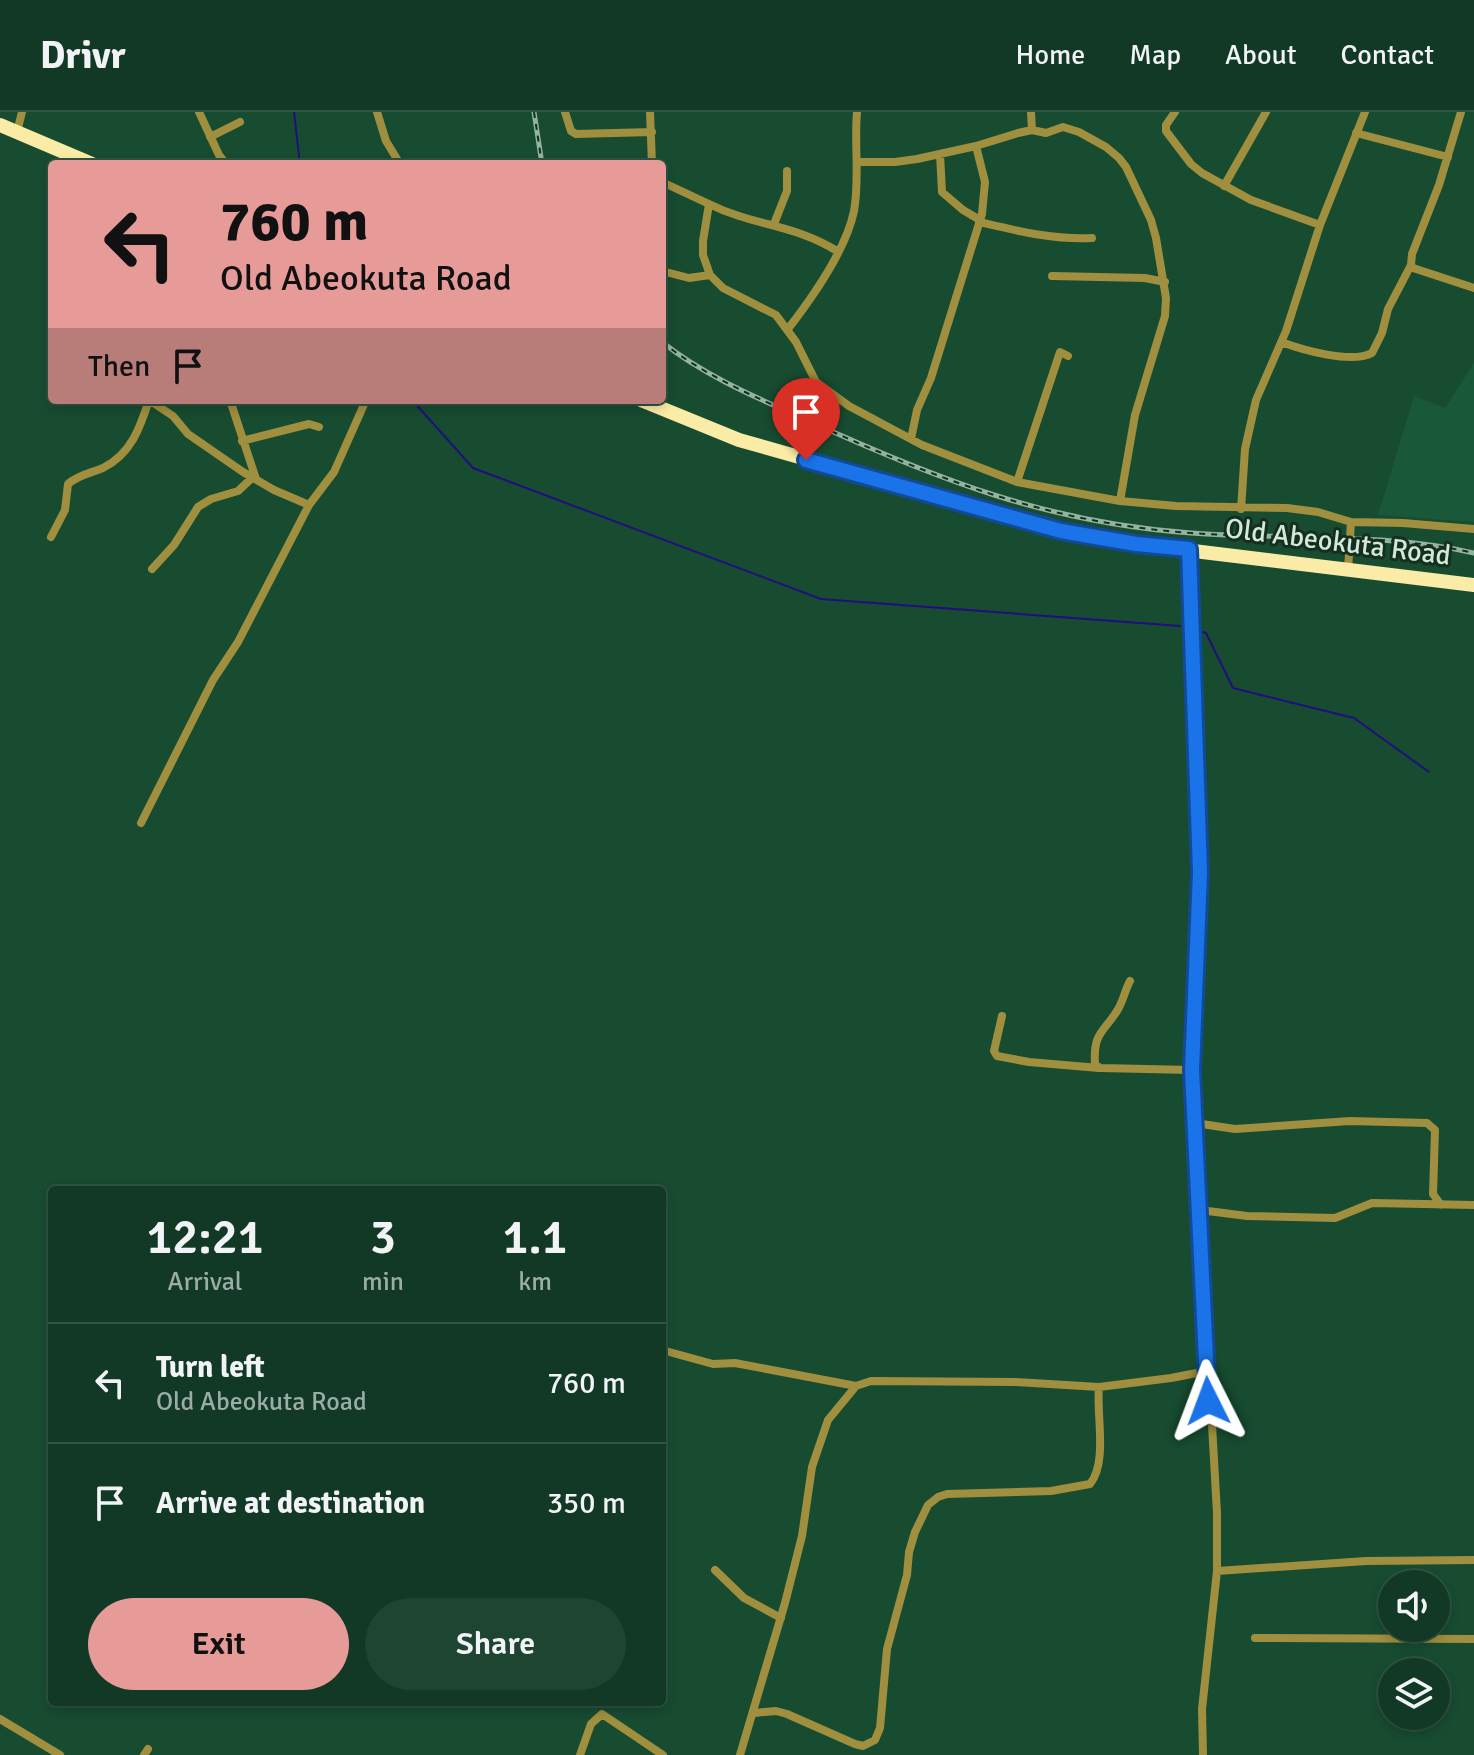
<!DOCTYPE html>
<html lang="en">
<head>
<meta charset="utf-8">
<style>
	:root { --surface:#113925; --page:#1e4432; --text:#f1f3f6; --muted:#9caca7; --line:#305342; --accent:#e69b98 }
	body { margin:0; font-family:Signika,sans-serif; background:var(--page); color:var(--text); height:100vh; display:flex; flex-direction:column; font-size:30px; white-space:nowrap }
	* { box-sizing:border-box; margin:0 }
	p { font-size:26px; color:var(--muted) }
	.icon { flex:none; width:44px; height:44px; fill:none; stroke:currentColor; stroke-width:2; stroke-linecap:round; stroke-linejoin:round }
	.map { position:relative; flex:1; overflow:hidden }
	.drawer { position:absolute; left:48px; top:1074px; width:618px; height:520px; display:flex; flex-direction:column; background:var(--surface); border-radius:8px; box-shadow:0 4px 12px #0003,0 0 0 2px var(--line) }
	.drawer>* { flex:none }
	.top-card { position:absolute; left:48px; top:48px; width:618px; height:244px; border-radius:8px; box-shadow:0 4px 12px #0003,0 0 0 2px var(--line); background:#e69b98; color:#111; overflow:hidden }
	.fabs { position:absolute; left:1378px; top:1458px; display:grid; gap:16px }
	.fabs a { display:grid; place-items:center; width:72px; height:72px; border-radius:50%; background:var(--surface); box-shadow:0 4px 12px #0003,0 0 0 2px var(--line); font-size:40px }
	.pin { position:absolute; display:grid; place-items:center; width:68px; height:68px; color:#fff; margin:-82px -34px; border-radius:50% 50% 50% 0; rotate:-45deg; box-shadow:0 0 8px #0007 }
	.pin .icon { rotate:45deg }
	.me { position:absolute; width:88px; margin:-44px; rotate:357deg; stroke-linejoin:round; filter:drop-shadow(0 0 6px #0008) }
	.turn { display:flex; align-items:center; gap:28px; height:168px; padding:0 40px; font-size:36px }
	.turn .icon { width:104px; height:104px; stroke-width:2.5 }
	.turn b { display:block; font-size:56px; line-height:68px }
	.then { display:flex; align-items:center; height:76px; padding:0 40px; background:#0003; gap:16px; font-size:30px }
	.eta { display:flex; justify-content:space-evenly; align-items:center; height:136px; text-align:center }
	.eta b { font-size:48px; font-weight:600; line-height:56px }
	.button { display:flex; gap:16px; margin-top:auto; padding:16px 40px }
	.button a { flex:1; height:92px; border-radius:48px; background:var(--accent); color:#111; font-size:32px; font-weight:600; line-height:92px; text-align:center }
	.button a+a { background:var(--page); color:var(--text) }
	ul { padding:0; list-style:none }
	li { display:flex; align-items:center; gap:24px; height:120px; padding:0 40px; border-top:2px solid var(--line) }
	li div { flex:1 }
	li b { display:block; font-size:30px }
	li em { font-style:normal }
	header { display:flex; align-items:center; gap:48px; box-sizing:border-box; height:112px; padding:0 40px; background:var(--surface); border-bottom:2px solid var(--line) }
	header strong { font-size:38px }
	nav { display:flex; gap:44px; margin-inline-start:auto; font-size:28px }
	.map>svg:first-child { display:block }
	.built { fill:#195838 }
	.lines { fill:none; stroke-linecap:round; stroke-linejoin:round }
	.stream { stroke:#220e7e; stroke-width:2 }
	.minor { stroke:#a08f3e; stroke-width:8 }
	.trunk { stroke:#faeba6; stroke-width:14 }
	.rail-casing { stroke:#91b49f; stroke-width:5 }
	.rail { stroke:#172d20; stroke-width:2; stroke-dasharray:6; stroke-linecap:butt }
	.route-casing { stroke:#114b97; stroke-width:20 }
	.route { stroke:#1a73e8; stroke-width:14 }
	.labels { text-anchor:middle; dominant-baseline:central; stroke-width:6; stroke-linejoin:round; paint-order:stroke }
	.street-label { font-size:28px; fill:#cfead8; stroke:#172d20 }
</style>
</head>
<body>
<header>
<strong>Drivr</strong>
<nav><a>Home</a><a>Map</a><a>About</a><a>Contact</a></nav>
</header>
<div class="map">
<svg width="1474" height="1643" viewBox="0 0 1474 1643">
	<rect width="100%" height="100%" fill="#174c31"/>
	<path class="built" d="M1474,251v159l-96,-7 36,-119 31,12z"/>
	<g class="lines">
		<path class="stream" d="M294,0l6,52
			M412,288l61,68 348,131 359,27
			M1199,519l7,2 27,55 121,30 75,54"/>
		<path class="minor" d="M199,0l20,43 7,9
			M377,0l9,29 14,23
			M565,0l6,19 5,3 76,-2
			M650,0l2,52
			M1031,0l1,18
			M1175,0l-9,13v6l25,33 11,9 49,27 69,25
			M17,20l5,-20
			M1356,21l92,24
			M210,25l30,-15
			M940,42l2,38 21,18 17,10
			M857,50h38l22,-3 59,-13 42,-13 14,-3 14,3 17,-6 16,5 27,15 13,11 7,9 25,53 5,18 10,60 -1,18 -30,99 -15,86
			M662,70l47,22 -6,37v14l7,20 13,13 53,27 20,27 20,40 33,24 73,39 95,37 103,19 56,5 111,2 31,4 33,10 52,1 71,6
			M1224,74l42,-74
			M709,92c44,22 85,20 128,47
			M979,110c39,9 74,18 113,16
			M774,112l13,-33v-20
			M1411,153l2,3 61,20
			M662,159l27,7 21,-3
			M1052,164l93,2 20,4
			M788,217c24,-31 58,-79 66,-118 6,-33 0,-66 3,-99
			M1281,230c22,8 70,22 91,11l10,-20 6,-24 23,-44 1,-11 27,-69 22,-73
			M149,288l24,16 15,18 55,38 31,18 35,15
			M230,288l26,79
			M911,327l6,-29 14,-32 51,-164 3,-32 -9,-36
			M242,329l67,-17 10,3
			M1017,370l43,-130 8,4
			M1241,397l4,-60 11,-49 30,-69 34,-106 45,-113
			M51,425l14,-27 3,-26c10,-9 23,-11 35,-16 28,-14 37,-40 46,-68
			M1189,438l11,322 -8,198 25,443v58l-15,138 1,46
			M152,457l22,-24 24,-38 13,-8 27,-8 15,-14
			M1348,458l3,-48
			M141,711l72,-143 25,-38 71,-137 25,-33 32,-72
			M1130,869c-5,9 -7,21 -13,30 -14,22 -24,22 -22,53l5,4 92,2
			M1002,904l-8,35 3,5 32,6 70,6
			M1195,1011l40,6 115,-8 77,2 8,7 -2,64 8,11
			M1200,1098l47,6 88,2 37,-15 102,2
			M662,1238l51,14 22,-1 121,23
			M715,1458l29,28 37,20
			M1217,1459l149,-10 108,-1
			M1255,1526l219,1
			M754,1601l22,-2 11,3 68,30 8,2 12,-6 5,-12 7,-79 20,-74 2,-23 6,-20 13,-27 10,-8 9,-3 104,-3 39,-7c18,-22 6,-70 9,-97
			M0,1607l60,36
			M144,1643l4,-6
			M580,1643l11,-31 11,-10 61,41
			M740,1643l45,-152 17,-67 10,-69 16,-47 28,-34 15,-5 145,1 83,5 72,-9 36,-7"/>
		<path class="trunk" d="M0,13l92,39
			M641,288l98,40 322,91 75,13 338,41"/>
		<defs>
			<path id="rail" d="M534,0l8,52
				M662,230c44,35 98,57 149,80 128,58 238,101 380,111 95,7 190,-1 283,20"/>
		</defs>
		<use href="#rail" class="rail-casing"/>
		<use href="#rail" class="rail"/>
	</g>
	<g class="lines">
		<defs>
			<path id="route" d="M806,348l255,71 75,13 53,5 11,323 -8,198 16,331"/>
		</defs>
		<use href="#route" class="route-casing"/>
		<use href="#route" class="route"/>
	</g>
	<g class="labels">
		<g class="street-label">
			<text transform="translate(1338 430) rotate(7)">Old Abeokuta Road</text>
		</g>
	</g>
</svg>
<div class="fabs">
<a><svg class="icon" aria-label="sound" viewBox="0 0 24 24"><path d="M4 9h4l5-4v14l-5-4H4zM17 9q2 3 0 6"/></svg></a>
<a><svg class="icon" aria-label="layers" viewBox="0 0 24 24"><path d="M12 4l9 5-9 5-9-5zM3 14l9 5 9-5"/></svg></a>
</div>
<div class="pin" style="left:806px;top:348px;background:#d93025"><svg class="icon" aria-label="arrive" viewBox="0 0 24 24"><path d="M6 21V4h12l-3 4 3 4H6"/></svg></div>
<svg class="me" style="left:1208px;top:1289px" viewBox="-20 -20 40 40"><path d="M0-17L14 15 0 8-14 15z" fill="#1a73e8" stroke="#fff" stroke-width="4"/></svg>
<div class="top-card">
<div class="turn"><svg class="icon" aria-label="left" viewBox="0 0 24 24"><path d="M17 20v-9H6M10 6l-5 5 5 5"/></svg><div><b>760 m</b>Old Abeokuta Road</div></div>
<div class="then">Then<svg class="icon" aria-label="arrive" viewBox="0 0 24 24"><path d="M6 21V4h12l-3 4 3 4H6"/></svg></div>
</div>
<section class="drawer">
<div class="eta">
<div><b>12:21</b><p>Arrival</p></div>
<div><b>3</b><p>min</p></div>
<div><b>1.1</b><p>km</p></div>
</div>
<ul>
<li><svg class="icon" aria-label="left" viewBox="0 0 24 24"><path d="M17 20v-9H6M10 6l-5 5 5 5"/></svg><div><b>Turn left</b><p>Old Abeokuta Road</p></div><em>760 m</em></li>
<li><svg class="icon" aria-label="arrive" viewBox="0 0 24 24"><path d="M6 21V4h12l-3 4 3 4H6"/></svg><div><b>Arrive at destination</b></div><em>350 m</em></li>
</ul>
<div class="button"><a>Exit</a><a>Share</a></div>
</section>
</div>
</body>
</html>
